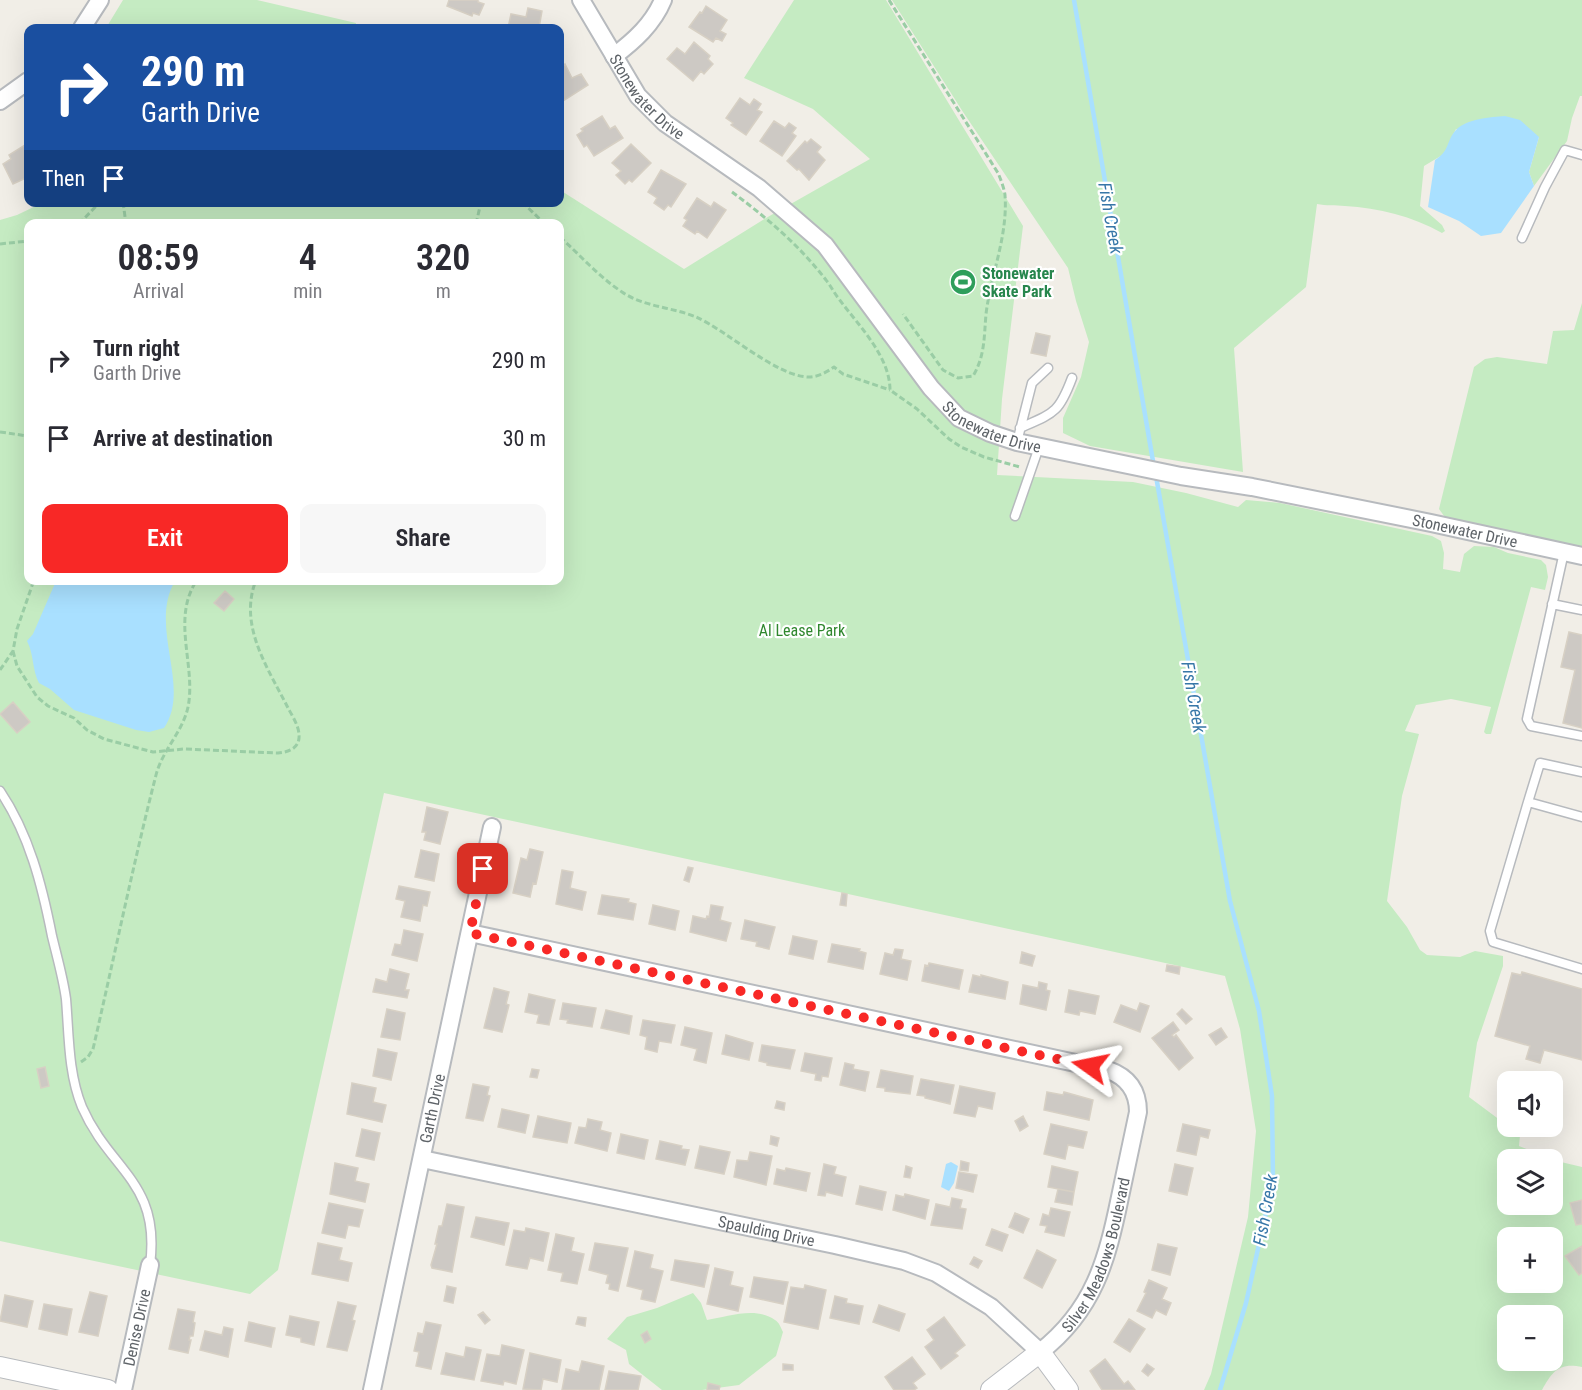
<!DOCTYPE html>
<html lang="en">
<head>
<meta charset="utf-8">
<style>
	:root { --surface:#fff; --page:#f7f7f7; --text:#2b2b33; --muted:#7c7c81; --accent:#f82826 }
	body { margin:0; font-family:"Roboto Condensed",sans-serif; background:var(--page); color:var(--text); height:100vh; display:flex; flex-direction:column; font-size:22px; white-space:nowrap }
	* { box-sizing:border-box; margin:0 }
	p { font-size:20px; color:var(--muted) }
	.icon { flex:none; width:33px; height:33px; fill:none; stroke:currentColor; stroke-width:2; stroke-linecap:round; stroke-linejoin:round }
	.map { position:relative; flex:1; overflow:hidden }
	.drawer { position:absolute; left:24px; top:219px; width:540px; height:366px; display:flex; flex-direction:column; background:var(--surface); border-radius:12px; box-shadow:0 6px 24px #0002 }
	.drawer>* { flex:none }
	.hud { position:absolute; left:24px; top:24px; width:540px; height:183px; border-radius:12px; box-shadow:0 6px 24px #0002; background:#1a4fa0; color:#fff; overflow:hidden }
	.tools { position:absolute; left:1497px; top:1071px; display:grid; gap:12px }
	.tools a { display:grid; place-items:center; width:66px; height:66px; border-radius:12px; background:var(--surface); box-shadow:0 6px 24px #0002; font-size:30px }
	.pin { position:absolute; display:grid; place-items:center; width:51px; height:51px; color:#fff; margin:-26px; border-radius:12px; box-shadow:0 3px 9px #0006 }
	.me { position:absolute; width:66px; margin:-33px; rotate:282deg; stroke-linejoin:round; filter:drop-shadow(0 0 4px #0008) }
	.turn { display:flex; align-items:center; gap:21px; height:126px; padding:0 18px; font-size:27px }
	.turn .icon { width:78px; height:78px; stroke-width:2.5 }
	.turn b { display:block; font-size:42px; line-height:51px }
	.then { display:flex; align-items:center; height:57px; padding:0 18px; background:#0003; gap:12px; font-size:22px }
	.eta { display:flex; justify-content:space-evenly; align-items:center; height:102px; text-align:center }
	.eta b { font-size:36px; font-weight:600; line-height:42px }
	.cta { display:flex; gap:12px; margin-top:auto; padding:12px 18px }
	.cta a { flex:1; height:69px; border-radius:12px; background:var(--accent); color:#fff; font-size:24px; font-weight:600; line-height:69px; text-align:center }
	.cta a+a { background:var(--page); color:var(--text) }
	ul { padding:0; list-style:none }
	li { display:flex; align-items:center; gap:18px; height:78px; padding:0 18px }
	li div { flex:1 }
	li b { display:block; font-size:22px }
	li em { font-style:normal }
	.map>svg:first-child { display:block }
	.green { fill:#c5ebc2; fill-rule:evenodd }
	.water { fill:#a9e0ff }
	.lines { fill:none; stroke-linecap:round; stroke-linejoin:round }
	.stream { stroke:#a9e0ff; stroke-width:4.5 }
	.building { fill:#cdc9c4; stroke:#d7d0c4; stroke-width:1.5 }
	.service-casing { stroke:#b7babe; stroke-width:11 }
	.minor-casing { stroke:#b7babe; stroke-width:20 }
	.tertiary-casing { stroke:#b7babe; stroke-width:22 }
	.path { stroke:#9acda5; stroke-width:3; stroke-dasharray:6 3; stroke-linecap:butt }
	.service { stroke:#fff; stroke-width:8 }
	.minor { stroke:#fff; stroke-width:16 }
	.tertiary { stroke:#fff; stroke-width:20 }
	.route { stroke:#f82826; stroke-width:10; stroke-dasharray:0 18 }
	.labels { text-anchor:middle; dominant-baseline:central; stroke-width:4.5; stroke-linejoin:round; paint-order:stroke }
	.street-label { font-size:16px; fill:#5e6368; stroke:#fff }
	.leisure-label { font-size:16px; font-weight:bold; fill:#27864d; stroke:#fff; text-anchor:start }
	.park-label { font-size:16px; fill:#30872e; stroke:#fff }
	.water-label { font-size:18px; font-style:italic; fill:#3777a8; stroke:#fff }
</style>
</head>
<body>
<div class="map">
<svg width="1582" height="1390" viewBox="0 0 1582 1390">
	<rect width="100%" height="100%" fill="#f1eee7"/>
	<path class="green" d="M123,0h134l99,23 -1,5h-249z
		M794,0h92l137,226 -21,173 -5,76 136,7 53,11 52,14 8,-7 34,3 152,33 9,5 3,12 -1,16 17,3 4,-18 10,-8 20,1 14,6 33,7 5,5 2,12 -3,13 -14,-3 -40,147h-5l-2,-2 7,-25 -40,-8 -35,6 -11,26 14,3 -17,62 -15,105 20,26 13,23 7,5 33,2 15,-6 28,5v10l-26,77 -8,54 51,38 -1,11 42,16 21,5v200c-23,-5 -30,5 -40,23h-338l7,-16 37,-157 8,-86 -16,-102 -15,-53 -841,-183 -106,477 -28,24 -250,-53v-1021l17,-5 25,-12 518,-1v-12l124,79 82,-51 104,-59 -57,-50 -69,-31zM28,224h532v356h-532zM1508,1160h44v44h-44zM1508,1238h44v44h-44zM1508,1316h44v44h-44z
		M892,0h690v96h-2l-8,22 -5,23 -33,45 -5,-14 10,-35 -83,-8 -12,25 -20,12 -4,40 22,19 3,6 -3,2c-30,-17 -63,-25 -97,-27 -10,-1 -19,0 -28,-2l-11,83 -72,61 9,124 -153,-26 -27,-13v-15l18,-41 8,-35 -13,-41 -8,-33 -105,-156z
		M1582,303v247l-135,-30 -8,-11 35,-142 11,-8 12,-2 50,7 6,-33 21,-1z
		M693,1293l8,10 6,17c20,-3 49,-14 68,0 4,2 6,8 8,12l-7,24 -37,29 -37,5h-40l-33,-26 -3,-14 -19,-11 20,-22 30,-9z"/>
	<path class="water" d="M1505,116l15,4 19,17 -10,35 5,14 -33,47 -20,3 -22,-15 -31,-14 7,-47c15,-9 11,-19 21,-30 10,-11 35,-13 49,-14z
		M56,581h119c-27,46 17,106 -11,147l-15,4 -13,-2 -62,-20 -24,-21 -11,-6c-7,-13 -5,-29 -12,-42l6,-7z
		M951,1162l7,4 -4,17 -5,8 -8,-4 5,-23z"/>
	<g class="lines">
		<path class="stream" d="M1074,0l80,467
			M1156,476l74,425 29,110 13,85 1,85 -27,122 -26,87"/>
	</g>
	<path class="building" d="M449,0h29v2l6,2 -5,11 -6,-2 -1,3 -25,-10z
		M706,6l21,14 -7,11 6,3 -4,7 -6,-3 -3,4 -24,-15 11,-15 2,1z
		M528,8l14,3 -3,17h-31l3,-14 15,3z
		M694,42l16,14 -2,3 5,5 -9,10 -3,-3 -8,10 -26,-22 10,-11 8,6z
		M565,64l7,14 9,-4 7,11 -28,18v-35z
		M740,98l10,7 4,-6 7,5 -4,6 5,2 -16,23 -15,-10 2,-2 -7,-5z
		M602,116l8,13 5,-3 8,12 -29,18 -7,-11 -3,2 -7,-12 6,-4 -2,-2z
		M774,121l11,7 4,-5 7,5 -4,5 4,3 -14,20 -22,-15z
		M811,139l10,8 -4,5 8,8 -16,20 -10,-11 -2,1 -10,-9 18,-20 2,2z
		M28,143v34l-15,7 -10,-20 8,-5 -2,-4z
		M631,144l20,19 -19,19 -3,-2 -4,4 -9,-9 5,-4 -9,-8z
		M661,170l25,14 -15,23 -3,-2 -4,5 -10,-7 3,-5 -9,-6z
		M697,198l14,9 3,-5 12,8 -19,28 -10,-7 -2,3 -12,-8 4,-6 -3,-2z
		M1036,333l14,3 -4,20 -15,-3z
		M225,591l9,8 -10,12 -10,-8z
		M1569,632l13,3v93l-19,-5 12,-53 -14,-3z
		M13,702l17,20 -13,11 -17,-19z
		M427,807l21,5 -8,32 -16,-4 2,-8h-4z
		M530,849l13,3 -7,32 -3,-1 -3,14 -17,-4 8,-35 6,2z
		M421,850l18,4 -5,27 -19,-4z
		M688,867l5,1 -4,14 -5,-2z
		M562,870l11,2 -3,16 16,4 -4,18 -26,-6z
		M399,886l31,6 -3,14 -4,-1 -3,16 -19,-4 4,-16 -9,-2z
		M842,893l5,1 -1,12 -6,-1z
		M602,895l27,4 -1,3 8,2 -3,16 -35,-6z
		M653,905l26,6 -4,19 -26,-6z
		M711,905l12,2 -3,13 11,3 -5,18 -36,-9 3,-16 13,3 1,-3 2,1z
		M745,920l30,7 -6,22 -13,-3 1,-4 -16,-3z
		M404,930l19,4 -6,27 -25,-6 3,-11 6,1z
		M793,936l24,5 -4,18 -24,-5z
		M832,944l28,5 -1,2 7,2 -3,16 -35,-7z
		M895,949l8,1 -2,9 10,2 -4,19 -27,-6 5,-21 8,2z
		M1022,952l13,4 -3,10 -12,-3z
		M929,963l34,7 -4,19 -37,-8 3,-16 3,1z
		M1167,965l13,2 -1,7 -13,-3z
		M390,969l19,5 -4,16h4l-2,8 -34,-6 3,-13 11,3z
		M1522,972l60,17v71l-38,-10 -4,13 -14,-4 4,-13 -35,-10 17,-63 9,2z
		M973,975l8,2v-2l27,7 -3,17 -36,-7z
		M1039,982l8,2 -1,6 4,1 -4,19 -26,-6 3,-19 15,3z
		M494,988l15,4 -3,12 3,1 -7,27 -18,-4z
		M1069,990l30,6 -4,18 -15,-3 -1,4 -14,-3z
		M529,994l26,6 -6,25 -12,-2 2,-8 -14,-3z
		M563,1003l33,5 -4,19 -25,-4 1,-3 -8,-1z
		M1140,1003l9,3 -9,26 -26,-10 7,-17 16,6z
		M387,1009l18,4 -5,27 -19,-3z
		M1182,1009l10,10 -6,5 -9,-10z
		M606,1010l26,6 -3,18 -28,-6z
		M643,1020l32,5 -4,18 -12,-2 -2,11 -12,-3 2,-12 -7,-2z
		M1173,1022l6,8 -7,5 2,2 2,-2 17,23 -14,12 -27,-32z
		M685,1027l27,6 -6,30 -12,-3 3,-11 -16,-4z
		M1221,1028l6,9 -11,8 -7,-10z
		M726,1035l27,8 -4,17 -27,-6z
		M762,1045l33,5 -5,19 -23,-4v-2l-8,-2z
		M378,1049l19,4 -6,27 -18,-4z
		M805,1053l27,5 -4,19 -6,-1 -1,5 -6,-1 1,-6 -15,-3z
		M845,1063l9,2 -1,4 16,3 -4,19 -25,-6z
		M45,1067l4,19 -8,2 -4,-19z
		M532,1069l7,1 -2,8 -7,-1z
		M881,1070l32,6 -3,18 -25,-3v-3l-8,-1z
		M921,1079l33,6 -4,19 -25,-6v-2l-8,-1z
		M352,1083l24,5 -3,14 13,3 -4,17 -35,-8z
		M473,1084l16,3 -2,8 3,1 -7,25 -17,-3z
		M960,1086l35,7 -3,16 -14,-3 -3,11 -21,-4z
		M1047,1092l16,3 1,-3 29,8 -4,20 -45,-10z
		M777,1101l8,2 -1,7 -9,-2z
		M502,1109l27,6 -4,18 -27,-6z
		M538,1116l33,7 -4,20 -34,-6z
		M1023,1116l5,10 -8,5 -5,-10z
		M588,1119l14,3 -2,8 11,3 -4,18 -32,-8 4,-16 7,1z
		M1051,1124l36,8 -4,16 -15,-3 -3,14 -21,-5z
		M1183,1124l27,6 -2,8 -8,-2 -4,19 -19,-4z
		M362,1129l18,4 -6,27 -18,-4z
		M621,1134l27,6 -4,19 -27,-6z
		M771,1136l8,2 -2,8 -7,-2z
		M660,1141l22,5 -1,3 8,1 -4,15 -29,-6z
		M700,1146l30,6 -6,22 -29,-6z
		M750,1152l22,4 -6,29 -32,-8 3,-17 11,1z
		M961,1161l8,2 -1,8 -8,-1z
		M335,1163l23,5 -3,13 14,3 -4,18 -35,-8z
		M824,1164l12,3 -2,7 12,3 -4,19 -16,-4 -1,4 -7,-1z
		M1175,1164l18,4 -6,27 -18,-4z
		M906,1166l6,2 -2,10 -6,-1z
		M1052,1166l26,6 -4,20 -26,-5z
		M786,1168l24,5 -4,18 -32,-7 3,-15 8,2z
		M959,1172l18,3 -4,17 -17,-4z
		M860,1186l26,6 -4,18 -26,-6z
		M1058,1189l16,3 -2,13 -17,-3z
		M905,1194l24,6 -4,19 -32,-9 3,-15 8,2z
		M952,1198l10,2 -2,8 6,1 -4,20 -31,-4 5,-21 14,3z
		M1582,1200v24l-6,1 -6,-22z
		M329,1203l34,7 -4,17 -11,-2 -3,13 -23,-5z
		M447,1204l17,3 -12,65 -20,-4 -1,-3 6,-21h-2l4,-18h3z
		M1051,1208l19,4 -6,24 -19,-4 2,-6 -7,-1 3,-11 6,2z
		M1015,1213l14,6 -6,14 -14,-6z
		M476,1217l33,6 -5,22 -33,-8z
		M526,1228l23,5 -6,28 -13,-3 -3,11 -21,-4 8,-35 11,2z
		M992,1229l16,6 -6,16 -16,-6z
		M556,1234l18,4 -3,13 13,3 -7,30 -16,-3 2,-8 -15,-3z
		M318,1243l24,5 -3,12 13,3 -4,18 -36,-7z
		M595,1243l33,5 -10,43 -9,-2 1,-5 -4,-1 2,-8 -19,-5z
		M1158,1244l19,4 -7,27 -18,-5z
		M1582,1246v27l-3,2 -14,-19z
		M1037,1250l19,10 -14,28 -18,-10z
		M635,1251l18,4 -3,13 13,3 -8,31 -14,-3 2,-9 -16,-4z
		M974,1257l8,4 -4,7 -8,-4z
		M675,1260l34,5 -5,22 -33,-7z
		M715,1268l18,4 -3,13 13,3 -5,23 -31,-7z
		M754,1277l34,5 -5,22 -33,-7z
		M1149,1280l18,8 -5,11 9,4 -5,12 -10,-5 -4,8 -15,-7 9,-18 -2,-1z
		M805,1285l21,5 -8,39 -34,-7 7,-35 13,2z
		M447,1286l9,2 -3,15 -9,-2z
		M90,1292l17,4 -9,40 -19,-4z
		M5,1295l28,6 -6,26 -27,-6z
		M835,1296l12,3 -1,4 17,3 -4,18 -29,-6z
		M338,1302l18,4 -4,14 3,1 -8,30 -20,-4z
		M44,1304l28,5 -5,26 -28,-6z
		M879,1305l26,9 -6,17 -26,-9z
		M178,1309l17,3 -2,10 2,1 -2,13h-3l-1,4h2l-3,13 -19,-4z
		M483,1312l7,8 -5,4 -7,-9z
		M290,1316l29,6 -5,23 -13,-3v-4l-15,-3z
		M578,1317l8,1 -1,8 -9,-2z
		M944,1317l21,28 -10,8 3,3 -17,13 -16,-22 9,-7 -7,-10z
		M1129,1319l16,10 -15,23 -16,-10z
		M249,1322l26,6 -4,19 -26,-6z
		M426,1322l15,3 -10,44 -15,-3 3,-14 -5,-1 4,-18 5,1z
		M224,1327l9,2 -5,28 -28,-7 5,-19 17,4z
		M647,1331l4,8 -6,4 -4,-8z
		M502,1345l22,5 -8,34 -12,-3 -1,4 -22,-4 6,-27 13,2z
		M466,1347l15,3 -7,30 -33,-6 5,-21 18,4z
		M530,1353l31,7 -4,22 -14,-3 -2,11 -18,-1z
		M912,1357l13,17 -12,9 4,5 -3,2h-20l-9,-13z
		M1105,1359l19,25 4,-3 7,9h-33l-12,-19z
		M582,1361l22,5 -5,24h-37l4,-21 13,3z
		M783,1364l10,1v5h-10z
		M1147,1364l7,5 -6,7 -6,-5z
		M609,1371l32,5 -3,14h-33z
		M708,1383l12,3 -1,4h-12z"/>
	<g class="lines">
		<defs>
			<path id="service" d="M1522,238l23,-51 20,-37 17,5
				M1020,428c34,-15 39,-15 52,-50
				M1017,442l15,-59 16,-15
				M1015,516l24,-69
				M1564,552l-37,167 4,7 51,10
				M1552,604l30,6
				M1582,772l-42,-9 -12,39 54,15
				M0,791c29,43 42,94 52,145 5,21 11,41 14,63 3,35 2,74 16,108 28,64 79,75 68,158
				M1528,802l-38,129 3,11 89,27"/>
			<g id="minor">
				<path id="s1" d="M581,0l57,96 27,27 94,65 66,57 106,143 28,30 31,15 27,9 164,34 71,11 179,36 151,33"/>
				<path d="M82,28l18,-28"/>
				<path d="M614,56c20,-15 39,-32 49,-56"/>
				<path d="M0,101l28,-20"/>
				<path id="s2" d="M422,1159l413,86 69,16 32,12 55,34 49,45c54,-42 67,-92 80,-155 6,-28 12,-57 18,-85 0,-21 -10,-35 -30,-42l-638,-137"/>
				<path id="s3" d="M123,1390l27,-125"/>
				<path id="s4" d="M372,1390l120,-563"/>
			</g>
			<path id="tertiary" d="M0,1367l108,23
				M991,1390l49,-38 28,38"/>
		</defs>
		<use href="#service" class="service-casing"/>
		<use href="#minor" class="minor-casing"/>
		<use href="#tertiary" class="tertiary-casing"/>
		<path class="path" d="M889,0l109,173c3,7 6,15 7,22 3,41 -14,79 -19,119 -2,23 -1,42 -13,62l-15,2 -15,-8 -40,-56
			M732,192c34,25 68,54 94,88 5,6 8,13 13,19 19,26 51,57 51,91l27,19 32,30 12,8 23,10 36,10
			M123,202l3,22
			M522,202l23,22
			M79,224l21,-22
			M476,224l5,-22
			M560,237c20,18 38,39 62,55 22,15 50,15 74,25 30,13 81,60 113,60 9,0 18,-5 25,-10l9,7 47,16
			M0,244l28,-3
			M0,432l28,4
			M13,651l4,15 20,31 11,9 26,12 13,12 17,9 49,13 31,-3 94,4c10,-1 20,-4 21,-15 1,-10 -6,-21 -11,-30 -20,-40 -50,-82 -32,-128
			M0,670l13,-19 4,-22 17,-49
			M81,1062l7,-5 5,-8c21,-91 40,-184 63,-274 7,-27 30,-46 33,-74 5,-40 -17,-84 8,-121"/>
		<use href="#service" class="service"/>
		<use href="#minor" class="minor"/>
		<use href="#tertiary" class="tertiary"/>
	</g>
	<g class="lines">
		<path class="route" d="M483,869l-13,64 620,133"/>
	</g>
	<defs>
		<symbol id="stadium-disc" viewBox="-11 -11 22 22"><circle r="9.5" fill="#2e9e5b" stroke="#fff"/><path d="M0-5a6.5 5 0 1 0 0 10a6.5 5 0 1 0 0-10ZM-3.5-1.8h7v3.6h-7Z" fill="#fff"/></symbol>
	</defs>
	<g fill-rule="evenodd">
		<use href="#stadium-disc" x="948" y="267" width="30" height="30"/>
	</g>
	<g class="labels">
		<g class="street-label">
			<text stroke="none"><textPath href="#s1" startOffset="118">Stonewater Drive</textPath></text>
			<text stroke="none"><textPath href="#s1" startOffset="604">Stonewater Drive</textPath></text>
			<text stroke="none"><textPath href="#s1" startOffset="1090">Stonewater Drive</textPath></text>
			<text stroke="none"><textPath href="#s4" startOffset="288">Garth Drive</textPath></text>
			<text stroke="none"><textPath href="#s2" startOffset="352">Spaulding Drive</textPath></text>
			<text stroke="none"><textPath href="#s2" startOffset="774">Silver Meadows Boulevard</textPath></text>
			<text stroke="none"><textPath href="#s3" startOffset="64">Denise Drive</textPath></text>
		</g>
		<g class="leisure-label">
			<text x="982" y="273">Stonewater<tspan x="982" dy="18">Skate Park</tspan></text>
		</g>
		<g class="park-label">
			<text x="802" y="630">Al Lease Park</text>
		</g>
		<g class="water-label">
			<text transform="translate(1111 218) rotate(80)">Fish Creek</text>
			<text transform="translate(1194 697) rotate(80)">Fish Creek</text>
			<text transform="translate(1265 1210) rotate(-80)">Fish Creek</text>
		</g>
	</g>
</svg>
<div class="tools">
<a><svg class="icon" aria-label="sound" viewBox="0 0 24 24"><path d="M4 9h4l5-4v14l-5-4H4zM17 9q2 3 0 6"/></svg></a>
<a><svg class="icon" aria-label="layers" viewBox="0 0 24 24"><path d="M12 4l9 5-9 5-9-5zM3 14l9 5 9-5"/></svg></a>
<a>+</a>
<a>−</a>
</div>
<div class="pin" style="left:483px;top:869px;background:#d93025"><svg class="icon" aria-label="arrive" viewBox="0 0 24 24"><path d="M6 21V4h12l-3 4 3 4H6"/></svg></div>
<svg class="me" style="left:1090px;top:1066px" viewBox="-20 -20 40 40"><path d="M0-17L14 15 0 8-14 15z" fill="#f82826" stroke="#fff" stroke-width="4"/></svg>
<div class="hud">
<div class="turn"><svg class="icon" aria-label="right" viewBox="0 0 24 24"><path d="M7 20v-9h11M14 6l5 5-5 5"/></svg><div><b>290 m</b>Garth Drive</div></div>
<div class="then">Then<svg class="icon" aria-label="arrive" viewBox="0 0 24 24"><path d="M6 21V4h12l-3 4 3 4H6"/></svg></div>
</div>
<section class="drawer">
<div class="eta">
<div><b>08:59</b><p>Arrival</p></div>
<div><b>4</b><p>min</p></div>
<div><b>320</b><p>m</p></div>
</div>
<ul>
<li><svg class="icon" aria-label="right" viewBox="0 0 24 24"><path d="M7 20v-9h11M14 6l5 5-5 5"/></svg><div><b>Turn right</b><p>Garth Drive</p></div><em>290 m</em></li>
<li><svg class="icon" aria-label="arrive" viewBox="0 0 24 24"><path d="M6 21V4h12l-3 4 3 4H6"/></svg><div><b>Arrive at destination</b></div><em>30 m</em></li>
</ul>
<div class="cta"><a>Exit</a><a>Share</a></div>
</section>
</div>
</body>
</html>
